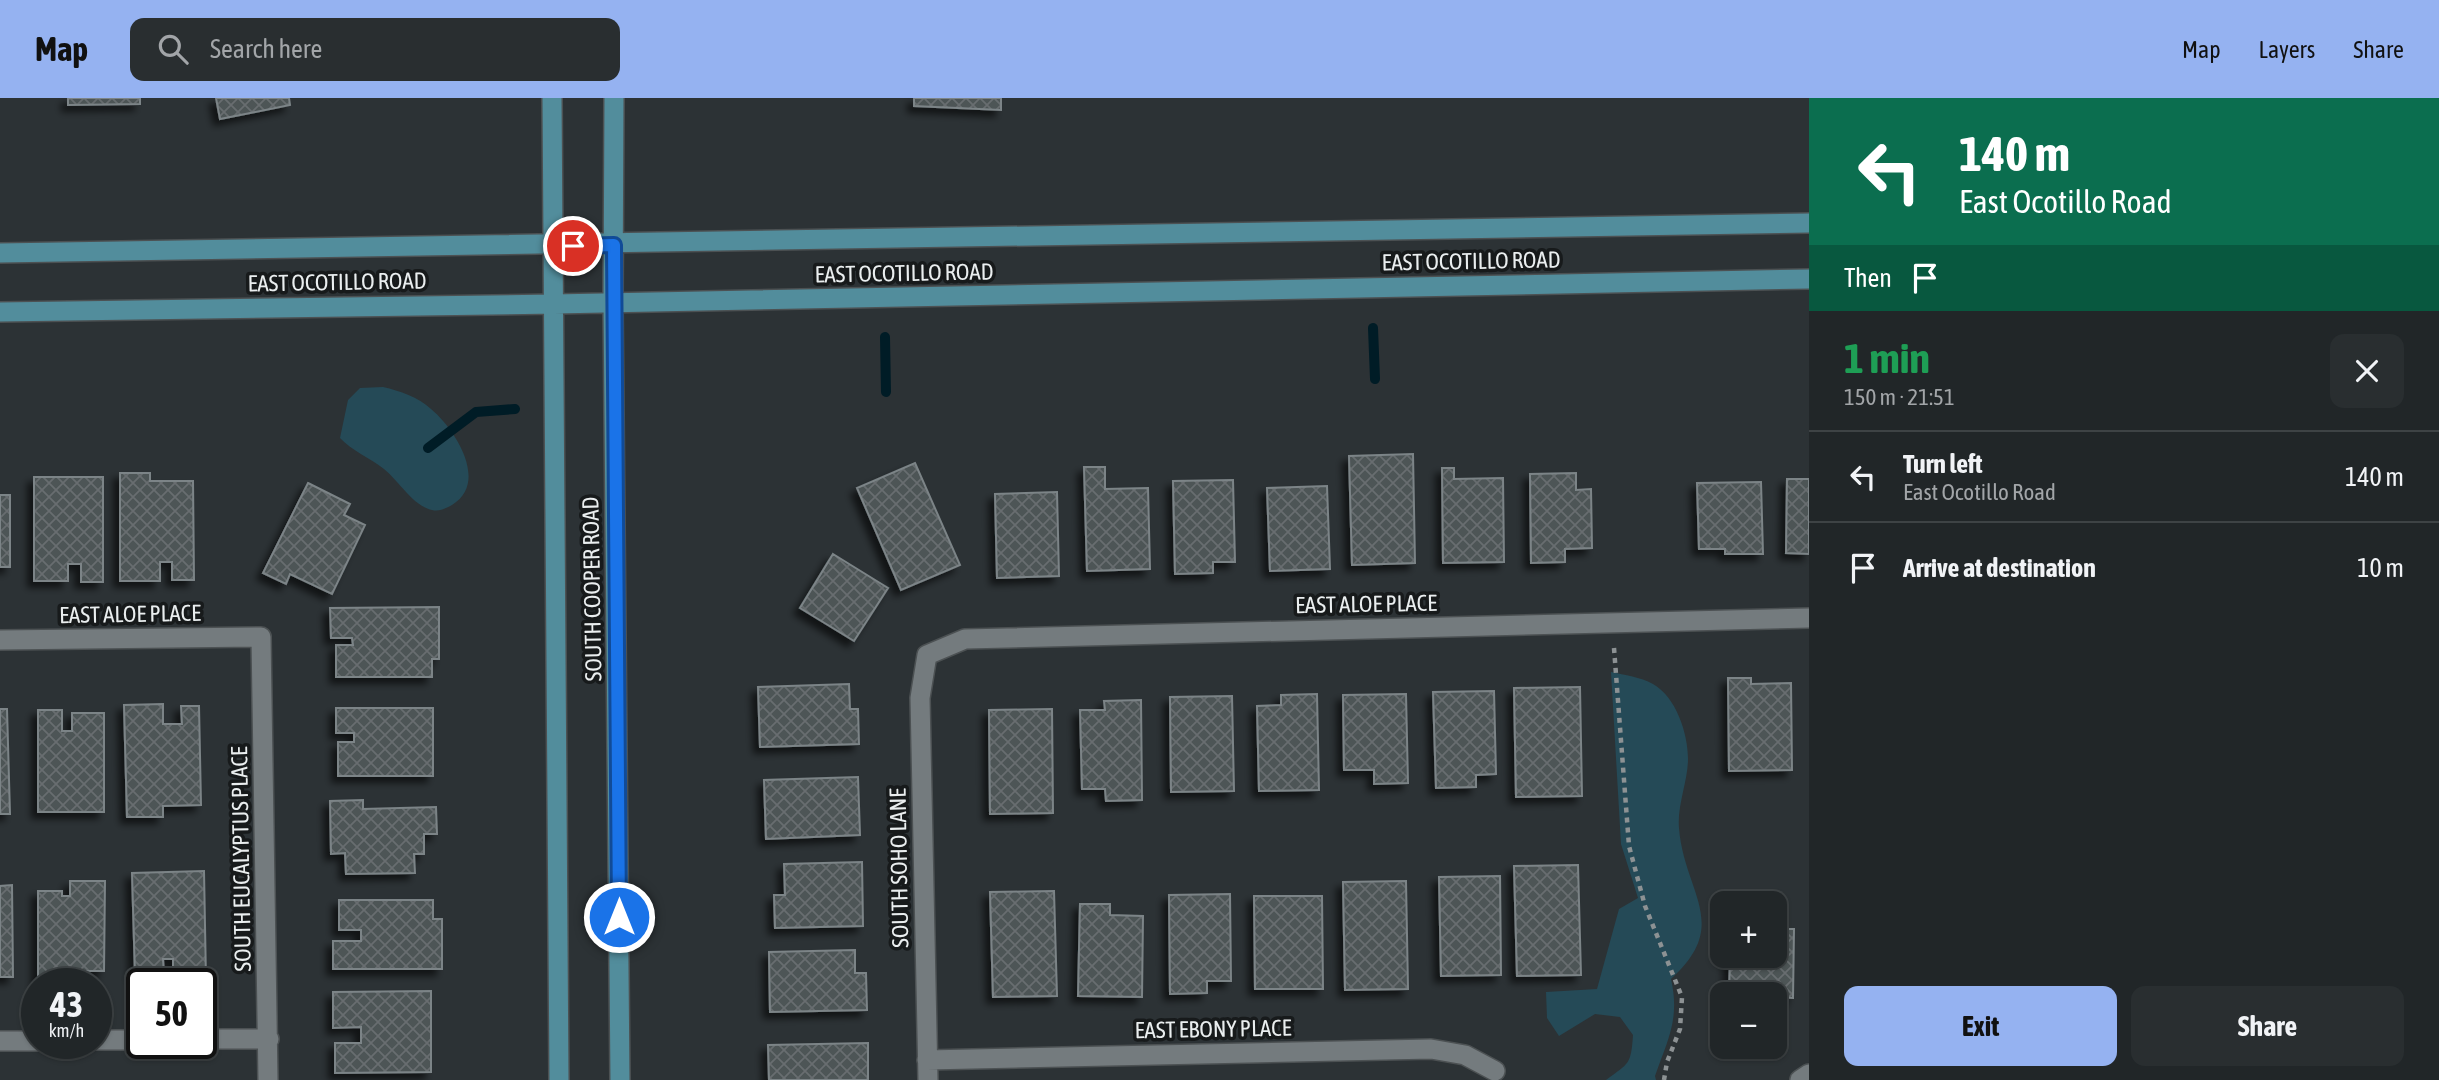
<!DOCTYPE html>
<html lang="en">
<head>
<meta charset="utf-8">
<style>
	:root { --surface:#212628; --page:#292e30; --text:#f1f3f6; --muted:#a2a5a8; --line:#3e4345; --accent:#95b2f1 }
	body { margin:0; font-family:"Asap Condensed",sans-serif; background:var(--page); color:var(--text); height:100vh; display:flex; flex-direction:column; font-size:26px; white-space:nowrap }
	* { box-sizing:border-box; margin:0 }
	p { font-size:23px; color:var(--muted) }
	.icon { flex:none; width:38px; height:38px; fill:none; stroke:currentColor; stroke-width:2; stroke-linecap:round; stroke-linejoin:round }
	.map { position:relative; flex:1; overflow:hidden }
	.drawer { display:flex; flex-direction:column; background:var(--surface); width:630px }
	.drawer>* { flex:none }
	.hud { background:#0b6e4f; color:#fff; overflow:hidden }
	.fabs { position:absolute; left:1710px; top:793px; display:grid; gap:14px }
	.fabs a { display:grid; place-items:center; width:77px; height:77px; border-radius:14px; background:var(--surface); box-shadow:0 2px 5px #0004,0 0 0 2px var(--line); font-size:35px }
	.speed { position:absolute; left:21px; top:870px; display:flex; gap:14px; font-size:35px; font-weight:700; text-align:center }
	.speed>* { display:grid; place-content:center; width:91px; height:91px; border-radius:50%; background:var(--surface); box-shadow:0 2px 5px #0004,0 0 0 2px var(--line); line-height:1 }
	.speed small { font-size:18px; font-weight:400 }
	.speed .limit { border:4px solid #111; border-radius:10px; background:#fff; color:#111 }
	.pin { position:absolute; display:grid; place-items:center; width:60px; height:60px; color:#fff; margin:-30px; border:4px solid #fff; border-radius:50%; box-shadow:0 2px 7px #0007 }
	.me { position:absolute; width:77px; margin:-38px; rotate:0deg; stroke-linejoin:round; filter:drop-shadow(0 0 5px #0008) }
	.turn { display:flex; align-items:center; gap:24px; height:147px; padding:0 35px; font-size:32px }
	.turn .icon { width:91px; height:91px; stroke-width:2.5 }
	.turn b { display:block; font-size:49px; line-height:60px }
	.then { display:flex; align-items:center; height:66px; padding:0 35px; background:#0003; gap:14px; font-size:26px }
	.round { display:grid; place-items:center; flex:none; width:74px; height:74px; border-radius:14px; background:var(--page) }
	.head { display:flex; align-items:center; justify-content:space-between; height:119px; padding:0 35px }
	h1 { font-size:42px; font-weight:700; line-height:52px; color:#1e9e55 }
	.primary-button { display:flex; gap:14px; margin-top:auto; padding:14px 35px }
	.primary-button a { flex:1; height:80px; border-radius:14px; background:var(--accent); color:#111; font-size:28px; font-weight:700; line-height:80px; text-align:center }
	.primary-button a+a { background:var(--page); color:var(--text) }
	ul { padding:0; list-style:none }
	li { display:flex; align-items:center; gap:21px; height:91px; padding:0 35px; border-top:2px solid var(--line) }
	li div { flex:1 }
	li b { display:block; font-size:26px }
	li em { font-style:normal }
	header { display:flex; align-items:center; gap:42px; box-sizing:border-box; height:98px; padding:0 35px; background:var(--accent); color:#111 }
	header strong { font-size:33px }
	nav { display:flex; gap:38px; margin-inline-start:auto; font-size:24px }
	.search { width:490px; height:63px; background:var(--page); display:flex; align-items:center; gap:18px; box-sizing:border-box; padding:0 24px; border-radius:14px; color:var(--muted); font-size:26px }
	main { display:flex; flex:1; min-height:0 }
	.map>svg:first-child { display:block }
	.green { fill:#254a57 }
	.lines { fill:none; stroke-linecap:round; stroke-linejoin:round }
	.stream { stroke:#001c26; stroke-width:10 }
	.building { fill:url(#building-cross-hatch); stroke:#7c8487; stroke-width:2; filter:url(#shadow) }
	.minor-casing { stroke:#4c5153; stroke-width:22 }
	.secondary-casing { stroke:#4c5153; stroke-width:22 }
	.path { stroke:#8d9294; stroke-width:4.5; stroke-dasharray:5 5; stroke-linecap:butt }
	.minor { stroke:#747b7e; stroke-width:19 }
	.secondary { stroke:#528d9c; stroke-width:19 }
	.route-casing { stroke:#114b97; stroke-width:18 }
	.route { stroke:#1a73e8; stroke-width:12 }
	.labels { text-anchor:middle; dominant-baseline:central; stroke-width:7; stroke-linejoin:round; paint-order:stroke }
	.street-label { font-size:23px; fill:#eaeeef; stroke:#171a1b }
</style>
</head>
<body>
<header>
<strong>Map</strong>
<div class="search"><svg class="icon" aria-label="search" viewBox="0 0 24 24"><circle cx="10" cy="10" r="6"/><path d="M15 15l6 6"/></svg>Search here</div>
<nav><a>Map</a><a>Layers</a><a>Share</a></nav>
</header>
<main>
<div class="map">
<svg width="1809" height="982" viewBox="0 0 1809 982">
	<defs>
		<pattern id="building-cross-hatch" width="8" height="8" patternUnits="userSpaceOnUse" patternTransform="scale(1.75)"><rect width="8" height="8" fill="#4d5456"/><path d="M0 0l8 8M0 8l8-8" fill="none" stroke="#676d6f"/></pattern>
		<filter id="shadow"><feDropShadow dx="-6" dy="6" stdDeviation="3.5" flood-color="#0009"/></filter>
	</defs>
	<rect width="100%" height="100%" fill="#2c3235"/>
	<path class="green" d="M383,289c17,4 35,10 48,22 23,19 59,73 21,96 -6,3 -12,7 -20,5 -19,-4 -33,-29 -48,-41 -14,-11 -32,-18 -44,-31l8,-38 12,-12z
		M1611,574c14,3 29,5 42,12 23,13 35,49 35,75 0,22 -11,46 -9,69 5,65 53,96 -8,151 9,40 -3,60 -16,97l1,4h-50c23,-17 25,-15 27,-45l-13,-18 -25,-3 -36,22 -12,-18 -1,-26 51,-3 22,-80 19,-11 -17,-54z"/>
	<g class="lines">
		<path class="stream" d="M1373,230l2,51
			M885,239l1,55
			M428,350l48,-36 39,-3"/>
	</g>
	<path class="building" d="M68,0h72v6l-72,1z
		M216,0h73l1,7 -70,14z
		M914,0h87v12l-87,-4z
		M1413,356l2,109 -63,2 -3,-109z
		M915,365l45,102 -59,25 -44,-102z
		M1084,369h21v22l43,-1 2,81 -63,2z
		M1442,370h12v11l49,-1 1,84 -61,1z
		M120,375h30v8h43l1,99h-22v-18h-12v19h-40z
		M1576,375v17l15,-1 1,59 -27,1v13l-34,1 -1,-89z
		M34,379h69v105h-22v-18h-13v17h-34z
		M1787,381h22v75l-23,-1z
		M1233,382l2,82h-22v11l-38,1 -2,-93z
		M1761,384l2,72h-38v-5h-26l-2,-66z
		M308,385l42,21 -6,11 21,10 -33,69 -42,-20 -4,10 -23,-11z
		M1327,388l3,83 -60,2 -3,-83z
		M1057,394l2,84 -62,2 -2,-84z
		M0,397h10v72h-10z
		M833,456l55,34 -34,53 -54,-33z
		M439,509v52h-7v18h-96v-32h17l-1,-7h-21l-1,-30z
		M1728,580h23v6l40,-1 1,87 -63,1z
		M849,586l1,25h8l1,35 -99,3 -2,-60z
		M1580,589l2,109 -66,1 -2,-109z
		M1494,593l2,83 -20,1v12l-40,1 -3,-96z
		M1317,596l2,96 -60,1 -2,-85 24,-1v-10z
		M1406,596l2,89 -34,1v-14h-30l-1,-75z
		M1232,598l2,95 -63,1 -1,-95z
		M1141,602l1,100 -36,1 -1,-12h-23l-2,-79h25l-1,-9z
		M163,606v20h19l-1,-18h18l2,99 -38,1v11h-36l-3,-112z
		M336,610h97v68h-95v-34h16v-9h-18z
		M0,611h7l3,105h-10z
		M1052,611l1,104 -63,1 -1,-104z
		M38,612h24v21h10v-18h32v99h-66z
		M858,679l2,58 -94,4 -2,-59z
		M363,702v9l73,-2 1,27h-13v20h-10l1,19 -69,1 -1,-21 -14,1 -1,-53z
		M862,764l1,64 -88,2 -1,-33h11l-1,-31z
		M1578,767l3,110 -64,1 -3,-110z
		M204,773l2,109h-33v-21h-10l1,15 -29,1 -3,-102z
		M1500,778l1,99 -60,1 -2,-99z
		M70,783h35l-1,90h-20v13l-46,-1v-92h24v5h8z
		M1406,783l2,108 -63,1 -2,-108z
		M12,787l1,92h-13v-91z
		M1054,793l3,105 -64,1 -3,-105z
		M1230,796l1,87h-24v12l-37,1 -1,-99z
		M1254,798h68l1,93h-68z
		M339,802h94v19h9v50h-109v-28h28v-11h-22z
		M1080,806h30v11l33,1 -1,81 -64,-1z
		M1774,831h20l-1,69 -19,-1v-3h-45l1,-38h44z
		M855,852v23h11l1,37 -97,2 -1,-60z
		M431,893v81l-96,1v-30h26v-16l-28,1v-36z
		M868,945v37h-99l-1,-35z"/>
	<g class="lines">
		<defs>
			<path id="minor" d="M0,542l261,-3 7,443
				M201,941h68
				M96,942h46
				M0,943h37
				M927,962l504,-11 34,6 30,16
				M928,982l-8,-382 7,-43 38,-16 844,-21
				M1800,982l9,-6"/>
			<path id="secondary" d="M552,0l7,982
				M614,0l-1,205 7,777
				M0,155l1809,-30
				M0,214l554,-8 1255,-25"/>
		</defs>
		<use href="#minor" class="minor-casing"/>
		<use href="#secondary" class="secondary-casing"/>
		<path class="path" d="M1614,550l15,198 16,60 37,91 -2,32 -13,33 -3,18"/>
		<use href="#minor" class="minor"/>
		<use href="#secondary" class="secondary"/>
	</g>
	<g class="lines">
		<defs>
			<path id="route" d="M573,148l41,-1 5,672"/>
		</defs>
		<use href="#route" class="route-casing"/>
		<use href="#route" class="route"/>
	</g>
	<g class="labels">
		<g class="street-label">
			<text transform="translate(1471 163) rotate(-1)">EAST OCOTILLO ROAD</text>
			<text transform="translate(904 175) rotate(-1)">EAST OCOTILLO ROAD</text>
			<text transform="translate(337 184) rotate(-1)">EAST OCOTILLO ROAD</text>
			<text transform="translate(592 491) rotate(-91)">SOUTH COOPER ROAD</text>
			<text transform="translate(1366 506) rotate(-1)">EAST ALOE PLACE</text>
			<text transform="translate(130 516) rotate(-1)">EAST ALOE PLACE</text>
			<text transform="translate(241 761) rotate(-91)">SOUTH EUCALYPTUS PLACE</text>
			<text transform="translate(899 770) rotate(-91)">SOUTH SOHO LANE</text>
			<text transform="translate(1213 931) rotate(-1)">EAST EBONY PLACE</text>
		</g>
	</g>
</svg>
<div class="fabs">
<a>+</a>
<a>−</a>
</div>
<div class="speed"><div>43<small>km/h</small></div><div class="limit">50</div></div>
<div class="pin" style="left:573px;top:148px;background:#d93025"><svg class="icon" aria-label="arrive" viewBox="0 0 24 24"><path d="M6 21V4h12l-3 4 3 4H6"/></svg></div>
<svg class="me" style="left:619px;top:819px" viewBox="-20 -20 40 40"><circle r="17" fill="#1a73e8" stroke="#fff" stroke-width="3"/><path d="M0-11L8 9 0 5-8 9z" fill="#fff"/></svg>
</div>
<section class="drawer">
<div class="hud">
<div class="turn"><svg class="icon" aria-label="left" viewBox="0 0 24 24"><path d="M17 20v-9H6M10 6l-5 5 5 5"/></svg><div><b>140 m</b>East Ocotillo Road</div></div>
<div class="then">Then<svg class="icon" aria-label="arrive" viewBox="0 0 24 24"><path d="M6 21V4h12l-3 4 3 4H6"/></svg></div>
</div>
<div class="head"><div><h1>1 min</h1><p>150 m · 21:51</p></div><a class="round"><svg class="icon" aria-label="close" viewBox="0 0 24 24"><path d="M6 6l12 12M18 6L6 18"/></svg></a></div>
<ul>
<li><svg class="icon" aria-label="left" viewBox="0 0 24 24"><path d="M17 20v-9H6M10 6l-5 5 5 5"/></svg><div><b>Turn left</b><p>East Ocotillo Road</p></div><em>140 m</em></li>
<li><svg class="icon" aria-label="arrive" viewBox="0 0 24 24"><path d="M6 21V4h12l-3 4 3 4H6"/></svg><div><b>Arrive at destination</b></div><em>10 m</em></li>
</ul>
<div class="primary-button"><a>Exit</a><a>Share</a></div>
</section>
</main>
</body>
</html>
